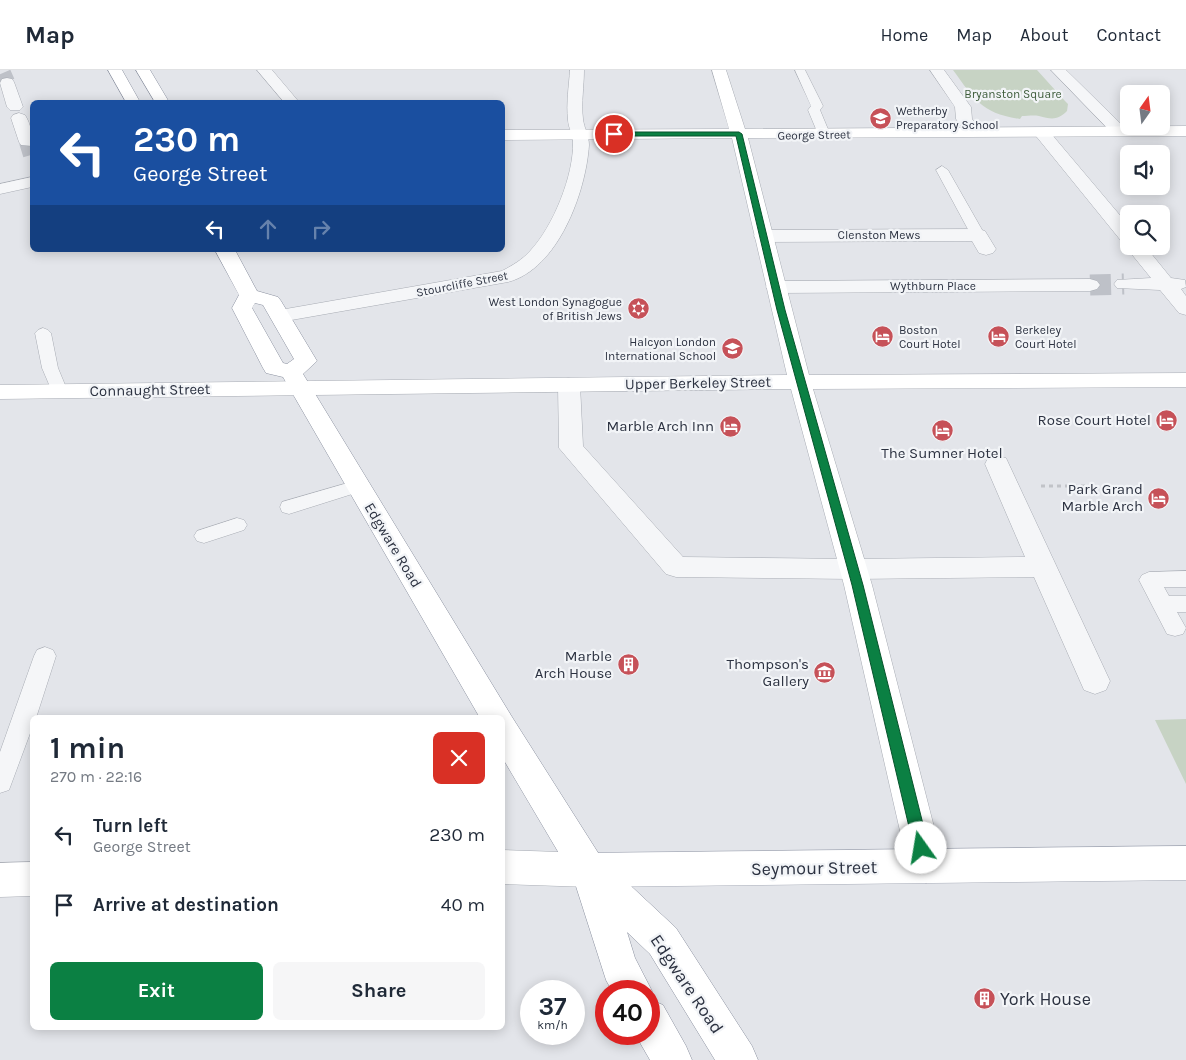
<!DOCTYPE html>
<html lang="en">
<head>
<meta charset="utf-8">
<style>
	:root { --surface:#fff; --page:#f6f6f7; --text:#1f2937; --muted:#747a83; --line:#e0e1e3; --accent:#0b8043 }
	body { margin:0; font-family:Karla,sans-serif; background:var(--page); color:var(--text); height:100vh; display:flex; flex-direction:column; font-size:19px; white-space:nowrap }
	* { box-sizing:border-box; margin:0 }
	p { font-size:16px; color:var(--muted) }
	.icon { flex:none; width:28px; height:28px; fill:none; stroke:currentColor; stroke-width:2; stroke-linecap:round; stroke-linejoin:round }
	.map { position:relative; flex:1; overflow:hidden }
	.panel { position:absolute; left:30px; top:645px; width:475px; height:315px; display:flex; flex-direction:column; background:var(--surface); border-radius:8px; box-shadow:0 2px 12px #0003 }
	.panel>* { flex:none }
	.top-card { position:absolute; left:30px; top:30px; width:475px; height:152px; border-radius:8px; box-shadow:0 2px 12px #0003; background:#1a4fa0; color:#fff; overflow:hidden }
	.needle { width:32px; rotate:14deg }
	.buttons { position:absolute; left:1120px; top:15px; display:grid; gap:10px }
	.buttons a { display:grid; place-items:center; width:50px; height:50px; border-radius:8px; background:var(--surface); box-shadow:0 2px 12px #0003; font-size:25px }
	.speed { position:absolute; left:520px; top:910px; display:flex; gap:10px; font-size:25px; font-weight:700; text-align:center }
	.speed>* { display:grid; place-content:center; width:65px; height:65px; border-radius:50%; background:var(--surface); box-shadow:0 2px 12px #0003; line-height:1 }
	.speed small { font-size:12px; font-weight:400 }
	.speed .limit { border:8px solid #d22; background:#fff; color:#111 }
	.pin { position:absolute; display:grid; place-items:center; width:42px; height:42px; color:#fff; margin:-21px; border:2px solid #fff; border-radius:50%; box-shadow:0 1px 5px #0007 }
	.me { position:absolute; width:55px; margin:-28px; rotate:347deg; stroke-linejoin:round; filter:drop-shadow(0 0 4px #0008) }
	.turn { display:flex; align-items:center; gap:18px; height:105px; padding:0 20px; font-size:22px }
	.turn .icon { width:65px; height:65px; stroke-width:2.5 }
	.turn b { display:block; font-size:35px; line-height:42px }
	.lanes { display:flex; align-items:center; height:48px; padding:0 20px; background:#0003; justify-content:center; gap:25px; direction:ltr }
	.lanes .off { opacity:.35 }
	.round { display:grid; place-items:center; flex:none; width:52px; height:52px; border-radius:8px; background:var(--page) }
	.headline { display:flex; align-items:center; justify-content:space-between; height:85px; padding:0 20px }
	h1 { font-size:30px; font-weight:700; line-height:38px }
	.cta { display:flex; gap:10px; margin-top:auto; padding:10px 20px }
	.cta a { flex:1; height:58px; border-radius:8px; background:var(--accent); color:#fff; font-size:20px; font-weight:700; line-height:58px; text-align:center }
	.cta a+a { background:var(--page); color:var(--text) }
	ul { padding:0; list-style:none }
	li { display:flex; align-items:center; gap:15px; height:70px; padding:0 20px }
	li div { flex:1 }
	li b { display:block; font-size:19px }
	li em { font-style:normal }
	header { display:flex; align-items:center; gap:30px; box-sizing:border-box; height:70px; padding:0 25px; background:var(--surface); border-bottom:1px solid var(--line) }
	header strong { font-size:24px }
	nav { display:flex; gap:28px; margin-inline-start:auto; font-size:18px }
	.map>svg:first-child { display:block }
	.green { fill:#c7d3c4 }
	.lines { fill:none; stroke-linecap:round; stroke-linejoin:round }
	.street-tunnel-far1 { stroke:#bec1c8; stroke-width:16; stroke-dasharray:16 8; stroke-linecap:butt }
	.street-tunnel { stroke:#bec1c8; stroke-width:21; stroke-dasharray:21 11; stroke-linecap:butt }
	.lane-casing { stroke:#a8acb4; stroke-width:1 }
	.street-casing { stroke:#a8acb4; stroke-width:1 }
	.secondary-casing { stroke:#a8acb4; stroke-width:1 }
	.primary-casing { stroke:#a3a8b5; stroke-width:1 }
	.highway-casing { stroke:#8b91a0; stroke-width:1 }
	.path { stroke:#c1c3c8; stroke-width:3; stroke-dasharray:4 4; stroke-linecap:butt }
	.lane { fill:#f5f6f8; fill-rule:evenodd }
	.street { fill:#f5f6f8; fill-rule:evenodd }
	.secondary { fill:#fff; fill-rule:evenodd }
	.primary { fill:#fff; fill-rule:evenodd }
	.highway { fill:#fff; fill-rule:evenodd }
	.route { fill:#0b8043; stroke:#07532c }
	.labels { text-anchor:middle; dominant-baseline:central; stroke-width:4.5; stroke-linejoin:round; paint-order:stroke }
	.far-park-label { font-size:12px; fill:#3d5c3a; stroke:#f2f4f7 }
	.far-poi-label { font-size:12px; fill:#2c3241; stroke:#f2f4f7; text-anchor:start }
	.far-street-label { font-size:12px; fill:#2c3241; stroke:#f2f4f7 }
	.street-label { font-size:15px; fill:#2c3241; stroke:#f2f4f7 }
	.poi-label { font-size:15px; fill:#2c3241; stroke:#f2f4f7; text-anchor:end }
	.near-street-label { font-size:18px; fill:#2c3241; stroke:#f2f4f7 }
	.near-poi-label { font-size:18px; fill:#2c3241; stroke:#f2f4f7; text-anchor:start }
</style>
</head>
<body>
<header>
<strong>Map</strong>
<nav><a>Home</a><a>Map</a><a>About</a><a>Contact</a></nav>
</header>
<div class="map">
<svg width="1186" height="990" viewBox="0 0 1186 990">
	<rect width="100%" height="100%" fill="#e3e5ea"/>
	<path class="green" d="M953,0h84l28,31 3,3 -1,7c-10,10 -16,8 -28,5 -5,-1 -12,0 -17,0l-2,3c-39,-6 -45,-19 -67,-49z
		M1186,649v65l-31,-64z"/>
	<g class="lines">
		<path class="street-tunnel-far1" d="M3,3l4,9
			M27,72l4,13"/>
		<path class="street-tunnel" d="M1090,215l34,-1"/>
		<defs>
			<path id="lane" d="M795,0h10l18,36 -3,4 10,24 -2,2h-8l-2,-2 -10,-24 3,-4z
				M942,96l6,4 37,65 -2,3h-10l-2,-3 -35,-65z
				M43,258l5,2 3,3 7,35 10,24 -2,4 -6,1 -6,-1 -12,-28 -7,-35 3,-3z
				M358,410l7,2 2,4 -2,4 -76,24 -7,-2 -2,-5 2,-5z
				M237,448l7,2 3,5 -3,5 -40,13 -7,-2 -3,-5 3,-5z
				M1186,501v16h-22l5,9h17v16h-9l9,16 -3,6 -8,2 -8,-2 -28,-54 3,-5 7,-3z
				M45,577l8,3 3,6 -20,62h-4v10l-20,54 -3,8 -9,3v-41l34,-96 3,-6z"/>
			<path id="street" d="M257,0h15l27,32h-15z
				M570,0h14c0,16 -3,33 -1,49 1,9 6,17 6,26 -3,47 -31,124 -81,137l-228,40 -7,-2 -3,-4 3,-4 7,-2 222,-39c11,-6 20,-11 28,-20 23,-24 44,-76 43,-109 0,-8 -5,-15 -5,-22 -2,-17 1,-34 2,-50z
				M930,0h14l27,37 1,12 10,14 -2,3h-12l-12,-17 -1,-12z
				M1051,0h15l60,59 2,3 -2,3h-12z
				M7,8l5,1 2,3 9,25 -3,3h-10l-3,-3 -7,-24 2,-4z
				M19,43l6,2c6,9 7,20 7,31l-11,-1 -2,-3 -8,-24 2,-3z
				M1042,58l6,2 81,96v20h16l26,32 14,2 1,7 -5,2 5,7v19l-7,-2 -19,-23 -43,-2 -3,-4 3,-4 34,-2 -26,-32 2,-3 -5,-1 -86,-106 -2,-3 2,-3z
				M32,107v10l-32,7v-10z
				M978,159l7,2 11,18 -3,4 -7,2 -7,-2 -7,-12 -209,1 -7,-2 -2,-4 2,-4 7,-2z
				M1090,209l7,2 3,4 -3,4 -7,2 -314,2 -7,-2 -3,-4 3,-4 7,-2z
				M569,308l8,2 3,5 3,61 100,111 170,2 172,-2 -40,-93 3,-6 9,-2 9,2 104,223 -4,9 -11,4 -11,-4 -50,-113 -181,2 -177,-2 -10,-3 -107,-126 -1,-63 3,-5z"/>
			<path id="secondary" d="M712,0h14l19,59 441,-3v10l-438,2 61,237 377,-2v14l-373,2 59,196 72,281 -5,12 -13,5 -13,-5 -5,-12 -64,-281 -53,-196 -791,10v-14l787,-10 -55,-237 -230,2v-10l227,-1z
				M502,780l87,3 13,5 5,12 -5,12 -13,5 -87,-3z
				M32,792v34l-32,1v-34z"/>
			<path id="primary" d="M1186,776v34l-597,7 -13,-5 -5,-12 5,-12 13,-5z"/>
			<path id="highway" d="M108,0h14l18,32h-14z
				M136,0h14l19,32h-14z
				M215,180h20l22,41 21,6 3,4 36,60 -14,13 209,343 90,142 74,69 76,118 6,14h-43l-65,-106 -23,-22 8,26 17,33 -3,8 14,6 23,41 6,14h-42l-15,-26h14v-43h-37l-6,-11 -33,-103 -71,-120v-39h-22l-197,-341 -17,-4 -3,-5 -31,-60 7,-13zM255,233l8,2 31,54 -7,5 -4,-1 -31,-55z"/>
		</defs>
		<use href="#lane" class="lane-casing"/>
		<use href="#street" class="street-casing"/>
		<use href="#secondary" class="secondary-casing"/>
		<use href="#primary" class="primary-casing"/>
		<use href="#highway" class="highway-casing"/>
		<path class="path" d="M1041,416h44"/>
		<use href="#lane" class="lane"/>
		<use href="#street" class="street"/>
		<use href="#secondary" class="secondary"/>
		<use href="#primary" class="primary"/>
		<use href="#highway" class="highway"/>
	</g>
	<path class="route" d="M614,62h125l3,2 43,176 78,275 66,263 -3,5 -5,2 -5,-2 -2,-5 -62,-263 -75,-275 -41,-174h-124v-3z"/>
	<defs>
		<symbol id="school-disc" viewBox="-11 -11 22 22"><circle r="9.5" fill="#c65158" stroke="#f2f4f7"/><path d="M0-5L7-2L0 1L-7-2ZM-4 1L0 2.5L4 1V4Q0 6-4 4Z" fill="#fff"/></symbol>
		<symbol id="synagogue-disc" viewBox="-11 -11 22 22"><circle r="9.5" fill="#c65158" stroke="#f2f4f7"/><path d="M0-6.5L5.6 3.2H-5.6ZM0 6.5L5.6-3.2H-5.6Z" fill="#fff"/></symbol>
		<symbol id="hotel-disc" viewBox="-11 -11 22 22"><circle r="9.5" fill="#c65158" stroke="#f2f4f7"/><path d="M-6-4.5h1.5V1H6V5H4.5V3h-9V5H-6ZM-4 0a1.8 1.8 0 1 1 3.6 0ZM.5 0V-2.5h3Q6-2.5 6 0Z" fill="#fff"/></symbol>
		<symbol id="building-disc" viewBox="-11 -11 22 22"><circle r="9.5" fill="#c65158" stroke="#f2f4f7"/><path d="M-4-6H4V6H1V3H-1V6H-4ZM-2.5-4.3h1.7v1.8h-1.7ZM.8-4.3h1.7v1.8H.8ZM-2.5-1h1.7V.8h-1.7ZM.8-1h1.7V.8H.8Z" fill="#fff"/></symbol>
		<symbol id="museum-disc" viewBox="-11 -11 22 22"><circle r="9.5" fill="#c65158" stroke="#f2f4f7"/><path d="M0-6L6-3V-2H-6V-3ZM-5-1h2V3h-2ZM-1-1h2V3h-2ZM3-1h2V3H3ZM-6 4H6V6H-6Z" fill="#fff"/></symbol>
	</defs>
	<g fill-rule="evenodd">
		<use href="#school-disc" x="868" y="36" width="25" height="25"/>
		<use href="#synagogue-disc" x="626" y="226" width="25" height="25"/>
		<use href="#hotel-disc" x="870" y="254" width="25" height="25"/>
		<use href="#hotel-disc" x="986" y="254" width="25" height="25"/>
		<use href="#school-disc" x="720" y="266" width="25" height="25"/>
		<use href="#hotel-disc" x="1154" y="338" width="25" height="25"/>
		<use href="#hotel-disc" x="718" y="344" width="25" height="25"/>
		<use href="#hotel-disc" x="930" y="348" width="25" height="25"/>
		<use href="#hotel-disc" x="1146" y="416" width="25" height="25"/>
		<use href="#building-disc" x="616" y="582" width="25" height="25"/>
		<use href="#museum-disc" x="812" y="590" width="25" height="25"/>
		<use href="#building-disc" x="972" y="916" width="25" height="25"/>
	</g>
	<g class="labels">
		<g class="far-park-label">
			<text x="1013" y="24">Bryanston Square</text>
		</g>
		<g class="far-poi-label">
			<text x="896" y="41">Wetherby<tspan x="896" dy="14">Preparatory School</tspan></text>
			<text x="622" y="232" text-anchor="end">West London Synagogue<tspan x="622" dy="14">of British Jews</tspan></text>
			<text x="899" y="260">Boston<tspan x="899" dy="14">Court Hotel</tspan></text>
			<text x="1015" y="260">Berkeley<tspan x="1015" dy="14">Court Hotel</tspan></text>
			<text x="716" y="272" text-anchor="end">Halcyon London<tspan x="716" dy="14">International School</tspan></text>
		</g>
		<g class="far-street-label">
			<text transform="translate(814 65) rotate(-1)">George Street</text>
			<text x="879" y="165">Clenston Mews</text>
			<text transform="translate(462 214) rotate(-11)">Stourcliffe Street</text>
			<text x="933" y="216">Wythburn Place</text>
		</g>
		<g class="street-label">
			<text transform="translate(698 313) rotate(-1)">Upper Berkeley Street</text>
			<text transform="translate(150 320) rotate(-1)">Connaught Street</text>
			<text transform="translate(393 475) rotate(59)">Edgware Road</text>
		</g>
		<g class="poi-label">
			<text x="1151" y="350">Rose Court Hotel</text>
			<text x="714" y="356">Marble Arch Inn</text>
			<text x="942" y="383" text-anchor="middle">The Sumner Hotel</text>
			<text x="1143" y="419">Park Grand<tspan x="1143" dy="17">Marble Arch</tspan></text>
			<text x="612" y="586">Marble<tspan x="612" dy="17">Arch House</tspan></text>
			<text x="809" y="594">Thompson's<tspan x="809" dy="17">Gallery</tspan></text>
		</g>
		<g class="near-street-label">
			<text transform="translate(814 798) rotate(-1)">Seymour Street</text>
			<text transform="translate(687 914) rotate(56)">Edgware Road</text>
		</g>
		<g class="near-poi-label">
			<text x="1000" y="929">York House</text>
		</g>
	</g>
</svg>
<div class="buttons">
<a><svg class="needle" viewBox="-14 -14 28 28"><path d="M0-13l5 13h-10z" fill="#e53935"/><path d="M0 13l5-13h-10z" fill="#747a83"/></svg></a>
<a><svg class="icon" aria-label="sound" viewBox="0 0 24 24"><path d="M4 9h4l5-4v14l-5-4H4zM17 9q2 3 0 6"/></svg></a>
<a><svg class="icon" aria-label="search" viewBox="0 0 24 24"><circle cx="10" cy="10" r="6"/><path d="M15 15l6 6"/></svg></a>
</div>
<div class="speed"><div>37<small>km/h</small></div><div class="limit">40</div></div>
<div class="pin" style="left:614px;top:64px;background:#d93025"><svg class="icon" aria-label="arrive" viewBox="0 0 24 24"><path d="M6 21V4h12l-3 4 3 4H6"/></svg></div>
<svg class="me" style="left:921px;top:778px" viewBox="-20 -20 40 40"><circle r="19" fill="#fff"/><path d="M0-13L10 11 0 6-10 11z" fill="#0b8043"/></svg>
<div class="top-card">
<div class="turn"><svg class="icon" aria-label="left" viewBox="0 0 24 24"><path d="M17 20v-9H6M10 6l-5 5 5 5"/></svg><div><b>230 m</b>George Street</div></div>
<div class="lanes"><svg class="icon" aria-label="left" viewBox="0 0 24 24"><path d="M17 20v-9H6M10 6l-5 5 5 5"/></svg><svg class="icon off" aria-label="ahead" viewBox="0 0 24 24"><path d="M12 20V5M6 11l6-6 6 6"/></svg><svg class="icon off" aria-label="right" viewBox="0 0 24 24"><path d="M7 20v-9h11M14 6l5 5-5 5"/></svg></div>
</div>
<section class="panel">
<div class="headline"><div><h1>1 min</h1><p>270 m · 22:16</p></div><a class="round" style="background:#d93025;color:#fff"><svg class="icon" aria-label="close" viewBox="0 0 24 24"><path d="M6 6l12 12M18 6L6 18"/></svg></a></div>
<ul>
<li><svg class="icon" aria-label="left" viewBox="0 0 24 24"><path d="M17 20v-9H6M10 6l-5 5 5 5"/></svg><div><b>Turn left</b><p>George Street</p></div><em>230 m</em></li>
<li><svg class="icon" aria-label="arrive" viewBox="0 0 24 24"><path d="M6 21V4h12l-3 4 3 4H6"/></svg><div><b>Arrive at destination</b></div><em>40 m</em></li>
</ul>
<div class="cta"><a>Exit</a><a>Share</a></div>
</section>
</div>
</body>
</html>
